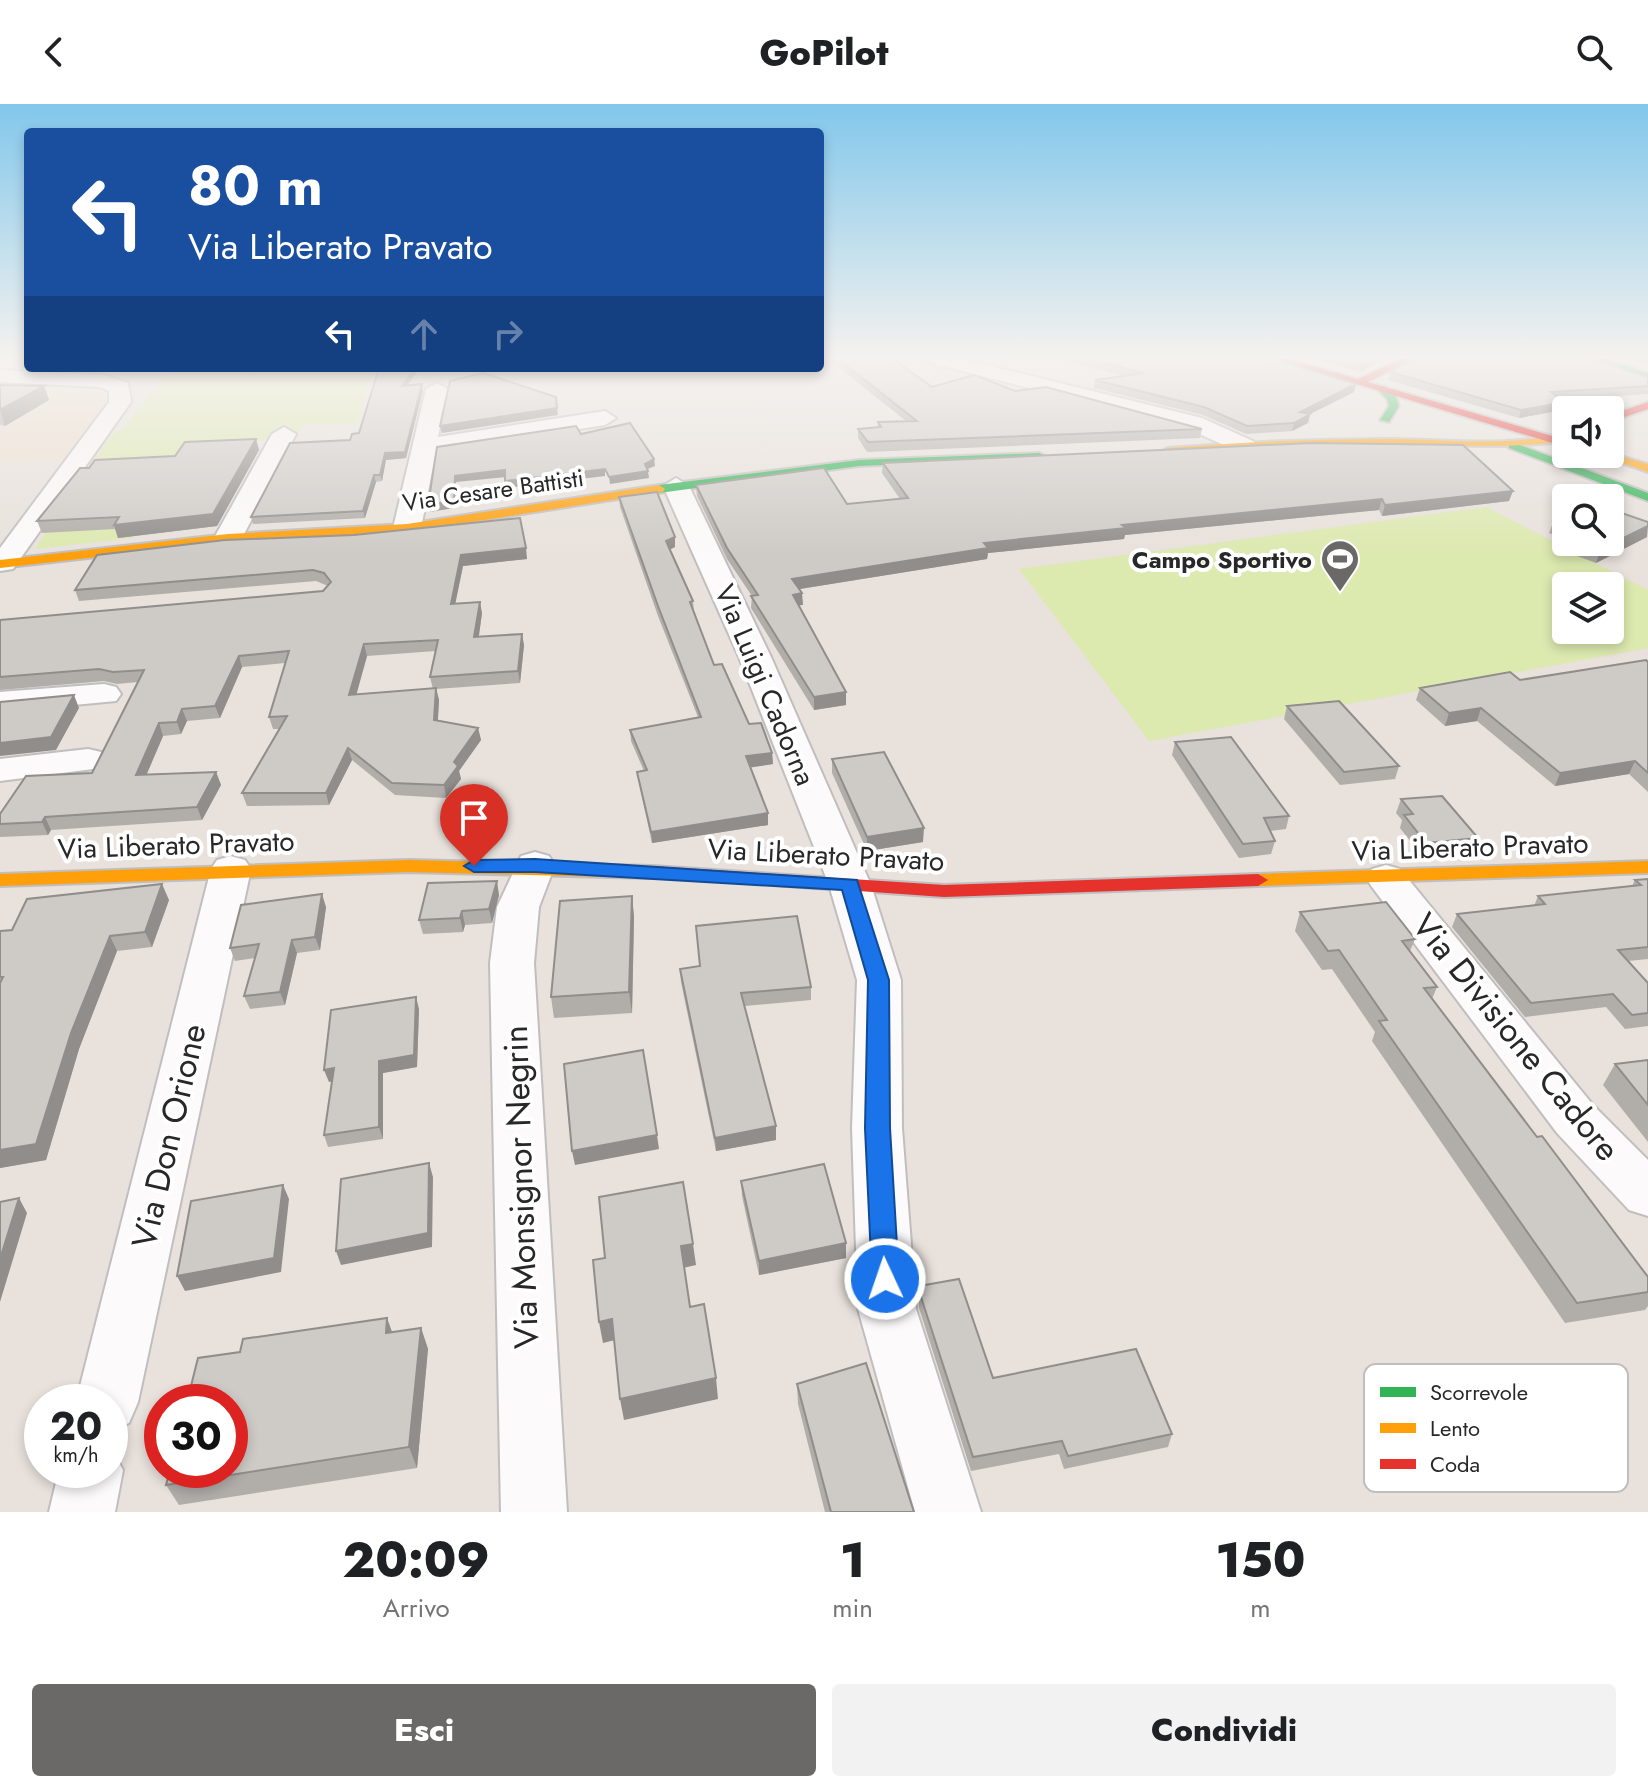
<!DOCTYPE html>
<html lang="it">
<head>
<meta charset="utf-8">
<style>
	:root { --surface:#fff; --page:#f2f2f2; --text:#202124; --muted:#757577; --accent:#6b6967 }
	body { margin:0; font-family:Jost,sans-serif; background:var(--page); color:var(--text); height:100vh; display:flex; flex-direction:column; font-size:30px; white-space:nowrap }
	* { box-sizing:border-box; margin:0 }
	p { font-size:26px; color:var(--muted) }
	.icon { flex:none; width:44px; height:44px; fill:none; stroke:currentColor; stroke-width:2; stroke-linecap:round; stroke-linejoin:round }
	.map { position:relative; height:1408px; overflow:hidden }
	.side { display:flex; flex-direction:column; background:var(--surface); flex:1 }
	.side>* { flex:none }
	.banner { position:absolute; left:24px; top:24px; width:800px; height:244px; border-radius:8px; box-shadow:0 4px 12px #0003; background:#1a4fa0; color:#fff; overflow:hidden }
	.fabs { position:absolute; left:1552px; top:292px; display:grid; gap:16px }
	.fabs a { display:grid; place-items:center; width:72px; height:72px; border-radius:8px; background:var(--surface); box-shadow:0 4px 12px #0003; font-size:40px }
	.speed { position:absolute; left:24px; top:1280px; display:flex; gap:16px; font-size:40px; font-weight:700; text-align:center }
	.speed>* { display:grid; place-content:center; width:104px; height:104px; border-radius:50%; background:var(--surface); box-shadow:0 4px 12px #0003; line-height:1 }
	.speed small { font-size:20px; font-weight:400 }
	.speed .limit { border:12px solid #d22; background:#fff; color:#111 }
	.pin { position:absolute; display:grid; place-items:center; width:68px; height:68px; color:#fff; margin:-82px -34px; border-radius:50% 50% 50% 0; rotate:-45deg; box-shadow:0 0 8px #0007 }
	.pin .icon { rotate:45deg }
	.me { position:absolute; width:88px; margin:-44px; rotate:357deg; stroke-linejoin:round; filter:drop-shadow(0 0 6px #0008) }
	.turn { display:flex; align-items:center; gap:28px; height:168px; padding:0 32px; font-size:36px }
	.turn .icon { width:104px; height:104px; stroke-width:2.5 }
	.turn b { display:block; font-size:56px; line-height:68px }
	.lanes { display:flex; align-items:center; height:76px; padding:0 32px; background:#0003; justify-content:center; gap:40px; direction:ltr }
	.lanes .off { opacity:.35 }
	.eta { display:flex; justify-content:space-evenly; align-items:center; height:136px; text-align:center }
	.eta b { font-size:48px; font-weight:800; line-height:56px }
	.cta { display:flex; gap:16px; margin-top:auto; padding:16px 32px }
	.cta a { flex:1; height:92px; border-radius:8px; background:var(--accent); color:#fff; font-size:32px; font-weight:800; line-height:92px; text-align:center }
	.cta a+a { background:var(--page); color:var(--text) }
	header { display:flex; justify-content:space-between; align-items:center; height:104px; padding:0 32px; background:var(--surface); font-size:36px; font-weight:800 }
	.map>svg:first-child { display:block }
	.education { fill:#ecdecf }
	.pitch { fill:#dce9af; fill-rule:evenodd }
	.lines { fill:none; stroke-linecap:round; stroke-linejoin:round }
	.street-casing { stroke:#c0bebe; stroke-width:4 }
	.fast-casing { stroke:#c0bebe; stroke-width:4 }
	.slow-casing { stroke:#c0bebe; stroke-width:4 }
	.jam-casing { stroke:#c0bebe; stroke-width:4 }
	.street { fill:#fcfafa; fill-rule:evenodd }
	.fast { fill:#30b455; fill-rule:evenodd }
	.slow { fill:#ff9f0a; fill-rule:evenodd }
	.jam { fill:#e5322d; fill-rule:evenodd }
	.wall { fill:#b1aeaa; fill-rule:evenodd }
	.shaded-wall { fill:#908d8b }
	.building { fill:#cecac6; stroke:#908d8b; stroke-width:2 }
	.route { fill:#1a73e8; stroke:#114b97; stroke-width:2 }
	.labels { text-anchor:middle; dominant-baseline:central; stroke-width:8; stroke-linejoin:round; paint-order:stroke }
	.far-street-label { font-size:24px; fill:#282828; stroke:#fff }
	.far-poi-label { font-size:24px; font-weight:bold; fill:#282828; stroke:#fff; text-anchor:end }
	.street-label { font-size:28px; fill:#282828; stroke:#fff }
	.near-street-label { font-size:34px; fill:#282828; stroke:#fff }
	.key { fill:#fff; stroke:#bebebe; stroke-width:2 }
	.key-label { font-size:22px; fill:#282828 }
</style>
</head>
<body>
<header><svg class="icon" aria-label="back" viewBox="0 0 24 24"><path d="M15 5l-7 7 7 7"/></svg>GoPilot<svg class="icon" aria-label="search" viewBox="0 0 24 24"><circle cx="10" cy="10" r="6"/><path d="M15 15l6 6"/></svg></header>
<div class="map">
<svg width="1648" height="1408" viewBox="0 0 1648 1408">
	<rect width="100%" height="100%" fill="#e8e1dc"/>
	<path class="education" d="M0,273l98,9 11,13 -47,61 -62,3z"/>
	<path class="pitch" d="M173,264h232l-33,7 -14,48 -55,2 -10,14 -103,6 -58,93 -97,11 76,-114 10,-5z
		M1486,403l162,83v58l-499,93 -130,-172zM1566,482h44v44h-44z"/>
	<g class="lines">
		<defs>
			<path id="street" d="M928,255h34l240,59 51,23 4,5 -12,7 -8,-2 -51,-23 -255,-65z
				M0,266l104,5 24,8 3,19 -118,167 -13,2v-23l109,-146v-11l-9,-4 -100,-5z
				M437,279l11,6 -10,48 167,-26 11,7 -11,7 -169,26 -15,77 -4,6h-20l-4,-6 33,-139z
				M284,323l12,7 -54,104 -4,6h-20l-4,-6 58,-104z
				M676,374l13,8 82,171 100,228 30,95 1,148 14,181 65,203h-66l-57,-203 -6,-181 5,-148 -28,-95 -90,-228 -76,-171z
				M104,580l12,3 5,7 -5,7 -116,11v-20z
				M88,645l13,3 5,8 -5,8 -101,13v-22z
				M535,748l14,4 6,9 -16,42 -5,56 33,549h-66l-11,-549 7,-56 24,-51z
				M231,752l14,4 6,9 -113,533 -9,21 -19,8v-29h-34l135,-533 6,-9z
				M1386,761l14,4 193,236 55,55v56l-19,-6 -72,-77 -185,-246 -6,-9 6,-9z
				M110,1342l13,24 -8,42h-66l10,-42h51z"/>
			<path id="fast" d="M1593,255h14l41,14v6z
				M1376,282h8l12,10 3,10 -10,16 -9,-2 9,-14 -2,-7 -12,-11z
				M1509,340h8l131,49v8l-139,-53z
				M1039,349l6,3 -2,2 -184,8 -200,27 -6,-4 6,-4 200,-25z"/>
			<path id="slow" d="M1566,328v7l-12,4 -48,3 -217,-1 -121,9 -6,-3 6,-3c74,-6 147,-9 221,-9 57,0 122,9 177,-7z
				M1610,349l38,11v8l-52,-18z
				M659,381l6,4 -2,3 -256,40 -179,10 -228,26v-8l228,-26 179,-10z
				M408,756l244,6 10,6 -10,6 -244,-6 -408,14v-12z
				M1648,757v12l-390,13 -10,-6 10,-6z"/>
			<path id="jam" d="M1274,255h15l69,20 42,-20h12l-44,23 198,58v7z
				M1648,298v7l-38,13v-7z
				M652,762l292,19 314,-11 10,6 -10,6 -314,11 -299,-21 -3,-4z"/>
		</defs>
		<use href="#street" class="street-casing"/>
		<use href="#fast" class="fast-casing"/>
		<use href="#slow" class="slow-casing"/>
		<use href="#jam" class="jam-casing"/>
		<use href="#street" class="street"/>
		<use href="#fast" class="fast"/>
		<use href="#slow" class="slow"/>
		<use href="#jam" class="jam"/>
	</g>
	<path class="wall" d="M832,255h61l39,28 83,4 187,38 -2,9 -333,14 -9,-14v-9l20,-2v-5l28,-1 -74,-59z
		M1058,255h214l82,33 -44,22 -2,9 -16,8 -46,3 -43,-19 -109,-27 1,-8 29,-4z
		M1314,255h69l-23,13z
		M1629,255h19v6z
		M420,264l-13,17 16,5 -17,68 -20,2 -4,21 -6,1 -11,36 -112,6 -2,-7 108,-84z
		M1390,268l258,5v18l-1,-1 -84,6v10l-44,8 -131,-38z
		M0,281l44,1 5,14 -44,26 -5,-1z
		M256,335l3,11 -42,76 -99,12 -3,-9 -73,4 -5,-12 52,-53 86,-12z
		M883,359l626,38 -127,15 -3,-6 -254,25 -1,4 -136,14 -1,6 -187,30 3,16h-5l48,100 -32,5 -63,-102 1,-12 -25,-37 -30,-63 -1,-11 151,19 53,-5 -18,-26z
		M619,393l56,50 -5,2 23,52 1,11 20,53 35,59 23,29 1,11 -23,3 18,58 -116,18 -13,-60 -2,-11 7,-1 -13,-30 -1,-11 68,-13 -40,-101 -38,-109z
		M1566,410v28h44l37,-5 -51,26 -38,-14 4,-11 -13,-5 5,-13z
		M97,451l430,4 -64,7 -8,37 27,10 -3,23 45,9 -4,38 -84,6 3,11 -1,20 40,8 3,12 -22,31 2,8 -15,19 -51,-3 -43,-35 -23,45 -82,1 -5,-13 38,-64h-7l-4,-12 16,-54 -43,4 -22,51 -33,3 -6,13 -18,2 -16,38 69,-2 5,13 -19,35 -151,10 -3,5 -48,2v-23l92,-41 46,-91 -21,2 -13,-3 -104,9v-70l323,-29 5,-5 -12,-5 -237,20 -4,-11zM436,547l-6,26 3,12 -77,5 11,-38z
		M1648,558v130l-19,-18 -74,12 -78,-65 -32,5 -29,-26 4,-12 100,-8z
		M1287,602l112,60 -4,13 -55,6 -56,-66z
		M1175,638l114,74 -3,13 -16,2 5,10 -4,13 -32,4 -67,-103z
		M832,655l91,83 -56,9 -35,-78z
		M1401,695l77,39 -5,14 -51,4 -22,-28 2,-8 -6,-7z
		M1648,775v80l-20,2 20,22v43l-23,3 -19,-22 -81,10 -73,-90 5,-13 77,-8 4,-10 94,-10 3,-6z
		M499,791l-7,28 -27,2 -2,7 -40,2 -4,-14z
		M632,792l2,21 -2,96 -78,5 -3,-21z
		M169,796l-17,47 -35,4 -38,98 -33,111 -46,8v-236z
		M326,803l-6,43 -23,3 -12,52 -35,4 -6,-13 11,-38 -20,3 -5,-13z
		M1300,808l115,27 -5,12 27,36 -5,12 105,138 111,140v29l-3,4 -80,13 -193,-282 3,-9 -43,-63 -10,1 -27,-39z
		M680,865l131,18v13l-66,6 31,134 -60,11 -35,-169z
		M419,905l-2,58 -34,6v66l-55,8 -4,-12 8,-54 -3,1z
		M1648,956v82l-45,-57 12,-21z
		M741,1077l105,62v15l-87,17 -17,-79z
		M919,1182l74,92 179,56 -4,13 -104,22 -5,-15 -88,17 -52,-163z
		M421,1224l7,21 -11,119 -238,37 -13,-20z
		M797,1280l117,128h-89l-27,-108z"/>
	<path class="shaded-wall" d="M1371,255h12l-23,13 2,-8z
		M415,264h5l-17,23 -1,-5z
		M422,280l1,6 -17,68 -20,2 -4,21 -2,-6 5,-22z
		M1356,280l-2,8 -56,28 2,-8z
		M44,282l5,14 -44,26 -5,-16z
		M1566,298l-3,8 -44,8 2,-8z
		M557,304l1,7 -116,18 -2,-7z
		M1310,310l-2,9 -16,8 2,-8z
		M256,335l3,11 -42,76 -99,12 -4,-13z
		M654,355l1,7 -10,4v-6z
		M605,365v7l-99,12 -1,-7z
		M505,366l1,7 -50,5 -1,26 -26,4 -1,-7 27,-29z
		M648,367l1,7 -39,6 -1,-7z
		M374,371l2,7 -11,36 -2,-7z
		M1513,387l-4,10 -127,15 3,-11z
		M1382,395l-3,11 -254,25 -1,4 -136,14 -1,6 -194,31 -1,-11 192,-36 138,-18z
		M1648,422l-1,11 -51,26 5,-14z
		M675,433v10l-8,4 -1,-10z
		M526,444l1,11 -64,7 -10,49 -2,-11 10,-49z
		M802,489l1,12 -10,1v-11z
		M480,498l2,11 -5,35 -3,-11z
		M522,530l2,11 -4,38 -2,-12z
		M364,540l3,12 -14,51 -4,-12z
		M239,552l3,11 -22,51 -5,-12z
		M436,584l3,12 -2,32 -3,-12z
		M846,588v13l-32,5v-13z
		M74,591l5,13 -23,42 -56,6v-13z
		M1481,604l-4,13 -32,5 4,-13z
		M182,605l5,12 -6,13 -4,-12z
		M159,619l4,13 -22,51 -5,-12z
		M478,624l3,12 -22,31 2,8 -15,19 -2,-13 10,-23z
		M348,644l4,12 -23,45 -3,-12z
		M772,649l1,11 -26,4 -1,-12z
		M1635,657l-6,13 -74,12 5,-13z
		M216,668l5,13 -19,35 -5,-13z
		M768,709v12l-116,18 -1,-11z
		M45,713l6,13 -3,5 -6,-13z
		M924,724l-1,14 -56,9v-14z
		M497,777l2,14 -7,28 -3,-14z
		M162,780l7,16 -17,47 -7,-15z
		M322,790l4,13 -6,43 -5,-13z
		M632,792l2,21 -2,96 -3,-21z
		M462,807l3,14 -2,7 -3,-14z
		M110,832l7,15 -38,98 -33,111 -46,8v-18l71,-117z
		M292,836l5,13 -12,52 -5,-13z
		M416,893l3,12 -2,58 -34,6v66l-4,-12v-66z
		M334,964l4,12 -9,2 -5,-12z
		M776,1022v14l-60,11 -1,-13z
		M657,1031l2,14 -84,16 -3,-14z
		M429,1059l4,14 -1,70 -91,18 -5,-14z
		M283,1081l6,14 -8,73 -96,19 -8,-15z
		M19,1094l8,15 -27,89v-43z
		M846,1139v15l-87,17v-14z
		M693,1140l3,21 -13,3 -2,-22z
		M387,1214l8,22 -9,-7z
		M612,1215l3,21 -12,3 -4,-21z
		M421,1224l7,21 -11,119 -8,-21z
		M716,1274l2,21 -94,21 -4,-21z"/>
	<path class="building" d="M838,255h55l39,28 42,-12 41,16 31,-4 156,42 -334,13 -10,-13 23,-2 -3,-5 39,-1z
		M1088,255h184l84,25 -56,28 10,2 -16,9 -47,3 -43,-19 -109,-27 49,-7z
		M1343,255h28l-9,5z
		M1414,255h178l56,18v9l-97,6 15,10 -45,8 -131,-38z
		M379,264h36l-13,18 20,-2 -17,68 -20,1 -5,22h-6l-11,36 -112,6 39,-74 60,-3 2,-6 7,-1z
		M483,269l73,24 1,11 -117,18 10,-45z
		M0,281l44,1 -44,24z
		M630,319l24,36 -9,5 3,7 -39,6 -4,-8 -100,12v-11l-50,6 -1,25 -26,4 9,-58 139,-21 5,8z
		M256,335l-43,75 -99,11 5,-8 -82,4 43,-53h9l6,-8 80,-4 10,-14z
		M1312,339l151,2 50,46 -128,14 -3,-6 -260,26 4,3 -142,15 4,5 -196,31 10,14 -9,2 53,97 -32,5 -63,-101 7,-1 -31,-47 -31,-63 128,-17 23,36 61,-6 -25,-35z
		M657,388l18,45 -9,4 27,60 -3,1 24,63 8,-1 27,60 12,-1 11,30 -26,3 22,57 -117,19 -14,-60 10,-2 -17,-40 71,-13 -43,-111 -39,-109z
		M1610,405l38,13v4l-47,23 -19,-7h28z
		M1566,410v10l-12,-4z
		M520,414l6,30 -65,7 -10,49 29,-2 -6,35 48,-3 -4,37 -88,6 8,-37 -74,4 -15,51 87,-7 -2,32 44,8 -24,34 4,4 -14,19 -52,-2 -44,-35 -22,45h-84l45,-77 -18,1 20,-66 -50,5 -24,50 -33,3 -5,13 -18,1 -23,52 80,-3 -19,35 -152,10 -3,5 -42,2v-10l26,-38 66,-3 52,-103 -31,2 -14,-3 -99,8v-57l323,-29 8,-9 -7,-9 -11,-3 -238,20 22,-35 128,-15 129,-5z
		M1646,556l2,2v111l-13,-12 -75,12 -79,-65 -32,5 -29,-25 90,-16 10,8z
		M74,591l-23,42 -51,6v-41z
		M1339,597l60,65 -55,6 -57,-66z
		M1231,633l58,79 -25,2 11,23 -32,3 -68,-102z
		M884,648l40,76 -57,9 -35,-78z
		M1442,692l36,42 -52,5 -22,-28 9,-1 -12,-15z
		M1648,775v68l-30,3 30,33v30l-16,2 -19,-21 -82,9 -74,-89 88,-10 -7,-8 103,-11 -6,-5z
		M497,777l-8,28 -27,2 -2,7 -41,2 9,-37z
		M162,780l-17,48 -35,4 -39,97 -35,111 -36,6v-167l3,-6h-3v-46l12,-1 15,-31z
		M322,790l-7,43 -23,3 -12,52 -36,4 15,-52 -29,4 11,-43z
		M632,792l-3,96 -78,5 9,-96z
		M1386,798l29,37 -13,2 35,46 -13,1 113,149 5,-1 106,141v15l-71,11 -198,-282 8,-1 -48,-70 -11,1 -28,-39z
		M797,812l14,71 -70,6 35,133 -61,12 -35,-169 20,-3 -4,-40z
		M416,893l-2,58 -35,6v66l-55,8 10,-67 -10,2 7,-60z
		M643,946l14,85 -85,16 -8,-87z
		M1648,956v45l-33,-41z
		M429,1059l-1,70 -92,18 5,-72z
		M824,1060l22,79 -87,18 -18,-80z
		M683,1078l10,62 -12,2 9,61 14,-3 12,74 -96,21 -8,-80 -13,3 -6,-62 12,-2 -6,-61z
		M283,1081l-9,73 -97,18 14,-75z
		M19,1094l-19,61v-57z
		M959,1175l34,99 143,-29 36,85 -104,22 -6,-15 -89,16 -53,-163 -1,-8z
		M387,1214l-1,15 35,-5 -12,119 -243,38 4,-15h60v-68h-43l11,-44 42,-6 3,-13z
		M866,1259l48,149h-83l-34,-128z"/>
	<linearGradient id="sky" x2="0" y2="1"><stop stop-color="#82c7eb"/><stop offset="0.56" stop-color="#f5f2ef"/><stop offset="1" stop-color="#f5f2ef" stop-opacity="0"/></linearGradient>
	<rect width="1648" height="452" fill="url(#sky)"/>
	<path class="route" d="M535,755l322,21 32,100 1,148 9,151 -4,9 -10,3 -9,-3 -4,-9 -7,-151 3,-148 -26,-90 -307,-18h-61l-10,-6 10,-6z"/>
	<defs>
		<symbol id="stadium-pin" viewBox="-11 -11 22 30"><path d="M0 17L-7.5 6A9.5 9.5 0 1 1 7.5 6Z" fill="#6b6967" stroke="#fff"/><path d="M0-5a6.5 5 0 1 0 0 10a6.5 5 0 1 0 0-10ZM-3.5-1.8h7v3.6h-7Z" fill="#fff"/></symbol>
	</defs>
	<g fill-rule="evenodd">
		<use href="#stadium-pin" x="1318" y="433" width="44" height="60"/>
	</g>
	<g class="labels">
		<g class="far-street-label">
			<text transform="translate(493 386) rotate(-8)">Via Cesare Battisti</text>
		</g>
		<g class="far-poi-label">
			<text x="1312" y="455">Campo Sportivo</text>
		</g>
		<g class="street-label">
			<text transform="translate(765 581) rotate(67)">Via Luigi Cadorna</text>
			<text transform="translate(176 741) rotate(-2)">Via Liberato Pravato</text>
			<text transform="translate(1470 743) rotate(-2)">Via Liberato Pravato</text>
			<text transform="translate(826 751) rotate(3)">Via Liberato Pravato</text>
		</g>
		<g class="near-street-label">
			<text transform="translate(1516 933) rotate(51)">Via Divisione Cadore</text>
			<text transform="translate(169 1032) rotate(-77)">Via Don Orione</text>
			<text transform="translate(521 1083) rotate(-92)">Via Monsignor Negrin</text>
		</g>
	</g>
	<rect x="1364" y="1260" width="264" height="128" rx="12" class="key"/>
	<rect x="1380" y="1283" width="36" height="10" fill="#30b455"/>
	<rect x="1380" y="1319" width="36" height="10" fill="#ff9f0a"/>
	<rect x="1380" y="1355" width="36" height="10" fill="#e5322d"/>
	<g class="key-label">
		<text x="1430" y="1296">Scorrevole</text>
		<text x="1430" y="1332">Lento</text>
		<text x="1430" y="1368">Coda</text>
	</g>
</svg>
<div class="fabs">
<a><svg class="icon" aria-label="sound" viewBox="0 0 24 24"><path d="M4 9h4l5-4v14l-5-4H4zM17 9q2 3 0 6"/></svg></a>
<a><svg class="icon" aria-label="search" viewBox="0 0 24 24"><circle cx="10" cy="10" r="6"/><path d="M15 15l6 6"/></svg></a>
<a><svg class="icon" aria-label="layers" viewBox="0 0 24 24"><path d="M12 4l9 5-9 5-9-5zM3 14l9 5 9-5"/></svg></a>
</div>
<div class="speed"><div>20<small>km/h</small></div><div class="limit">30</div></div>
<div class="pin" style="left:474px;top:762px;background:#d93025"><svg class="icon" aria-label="arrive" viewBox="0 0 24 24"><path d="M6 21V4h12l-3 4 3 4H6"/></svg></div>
<svg class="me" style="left:885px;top:1175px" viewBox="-20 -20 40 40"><circle r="17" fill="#1a73e8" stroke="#fff" stroke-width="3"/><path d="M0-11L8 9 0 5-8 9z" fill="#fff"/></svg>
<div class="banner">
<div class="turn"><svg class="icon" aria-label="left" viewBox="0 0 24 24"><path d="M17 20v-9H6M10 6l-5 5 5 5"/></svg><div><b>80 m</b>Via Liberato Pravato</div></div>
<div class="lanes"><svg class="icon" aria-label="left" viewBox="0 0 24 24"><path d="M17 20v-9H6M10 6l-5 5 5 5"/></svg><svg class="icon off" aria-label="ahead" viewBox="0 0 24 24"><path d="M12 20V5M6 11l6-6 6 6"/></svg><svg class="icon off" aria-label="right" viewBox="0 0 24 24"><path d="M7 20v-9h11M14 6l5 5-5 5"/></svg></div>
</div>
</div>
<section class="side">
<div class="eta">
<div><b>20:09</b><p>Arrivo</p></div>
<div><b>1</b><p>min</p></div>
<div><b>150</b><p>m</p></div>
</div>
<div class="cta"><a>Esci</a><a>Condividi</a></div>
</section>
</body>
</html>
